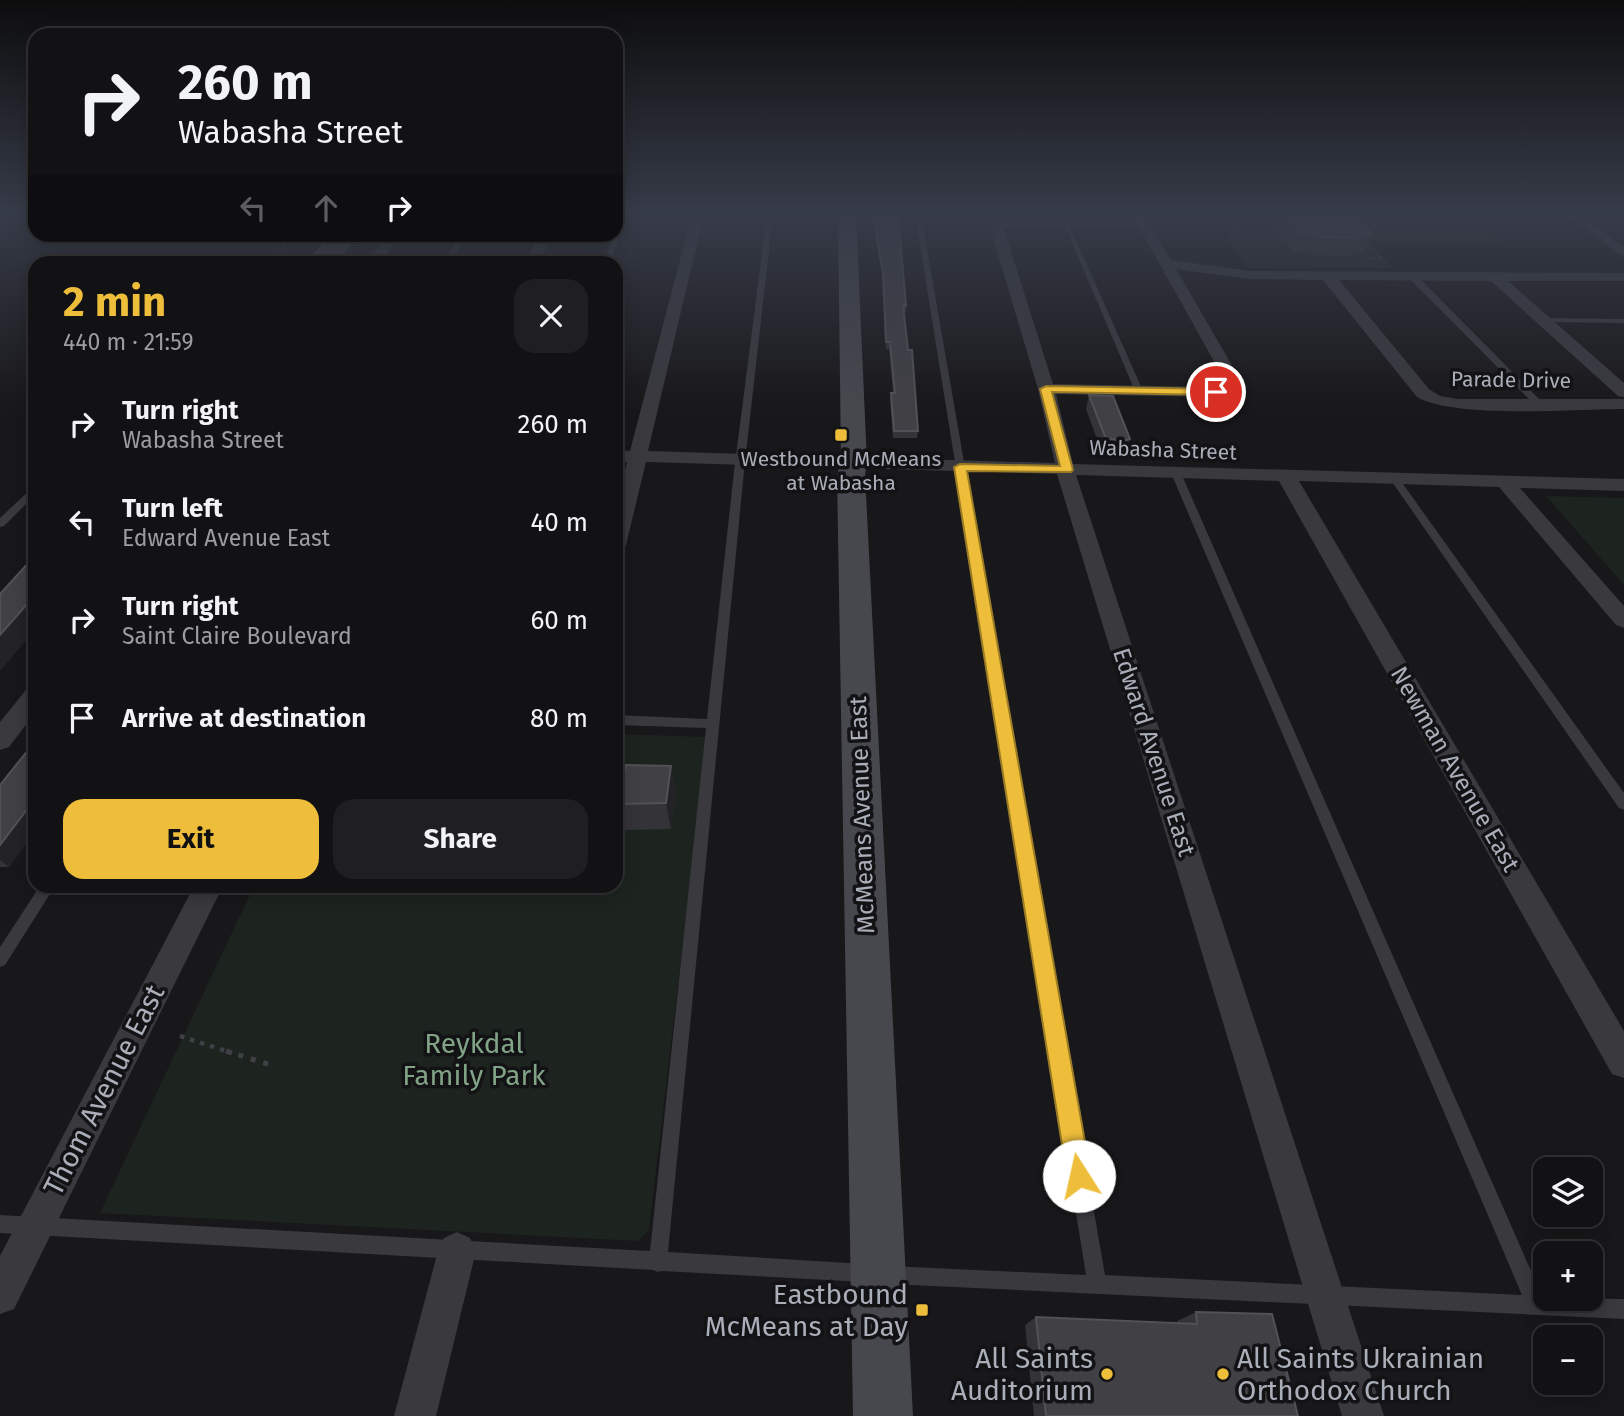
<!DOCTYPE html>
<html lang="en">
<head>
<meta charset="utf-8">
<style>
	:root { --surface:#121113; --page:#1f1f21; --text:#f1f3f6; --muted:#9c9da0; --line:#313133; --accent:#eebe3b }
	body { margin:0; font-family:"Fira Sans",sans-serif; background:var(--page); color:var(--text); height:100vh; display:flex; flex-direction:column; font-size:26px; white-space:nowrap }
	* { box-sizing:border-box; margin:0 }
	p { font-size:23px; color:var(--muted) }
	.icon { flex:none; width:38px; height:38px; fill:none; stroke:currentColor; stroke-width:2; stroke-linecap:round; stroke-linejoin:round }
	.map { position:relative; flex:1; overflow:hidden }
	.sheet { position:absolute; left:28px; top:256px; width:595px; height:637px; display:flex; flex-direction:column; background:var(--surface); border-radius:21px; box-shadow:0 4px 18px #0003,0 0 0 2px var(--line) }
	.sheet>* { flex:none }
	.guide { position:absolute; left:28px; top:28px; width:595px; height:214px; border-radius:21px; box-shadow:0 4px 18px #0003,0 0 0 2px var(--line); background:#121113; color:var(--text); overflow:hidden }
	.tools { position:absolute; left:1533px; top:1157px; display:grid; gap:14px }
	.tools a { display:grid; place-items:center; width:70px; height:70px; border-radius:14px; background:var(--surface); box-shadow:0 4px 18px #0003,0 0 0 2px var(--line); font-size:35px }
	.pin { position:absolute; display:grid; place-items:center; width:60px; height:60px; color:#fff; margin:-30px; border:4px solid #fff; border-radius:50%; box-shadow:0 2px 7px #0007 }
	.me { position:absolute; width:77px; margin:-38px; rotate:350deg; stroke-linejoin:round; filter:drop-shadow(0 0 5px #0008) }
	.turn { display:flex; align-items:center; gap:24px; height:147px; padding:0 35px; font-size:32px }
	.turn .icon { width:91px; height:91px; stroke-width:2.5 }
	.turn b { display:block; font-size:49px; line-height:60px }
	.lanes { display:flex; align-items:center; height:66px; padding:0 35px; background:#0003; justify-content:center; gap:35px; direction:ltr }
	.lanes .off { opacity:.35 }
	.round { display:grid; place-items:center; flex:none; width:74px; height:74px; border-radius:21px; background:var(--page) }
	.head { display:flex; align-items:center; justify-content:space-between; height:119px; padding:0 35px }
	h1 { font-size:42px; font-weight:700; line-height:52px; color:var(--accent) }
	.action { display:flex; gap:14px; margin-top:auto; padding:14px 35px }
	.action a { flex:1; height:80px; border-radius:21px; background:var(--accent); color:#111; font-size:28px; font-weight:700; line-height:80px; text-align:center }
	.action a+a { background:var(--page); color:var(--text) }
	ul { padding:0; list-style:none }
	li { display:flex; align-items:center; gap:21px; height:98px; padding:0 35px }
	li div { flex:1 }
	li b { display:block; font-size:26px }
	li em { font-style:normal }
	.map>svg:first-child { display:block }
	.built { fill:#242326 }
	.green { fill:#1d241f }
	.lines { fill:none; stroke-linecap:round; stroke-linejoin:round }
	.path-far2 { stroke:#3f4045; stroke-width:2; stroke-dasharray:2 3.5; stroke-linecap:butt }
	.path-far1 { stroke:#3f4045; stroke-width:4.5; stroke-dasharray:4.5 6; stroke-linecap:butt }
	.path { stroke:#3f4045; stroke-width:5; stroke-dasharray:5 8; stroke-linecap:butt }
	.lane { fill:#39393e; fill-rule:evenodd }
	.street { fill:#39393e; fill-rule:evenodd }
	.secondary { fill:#47484e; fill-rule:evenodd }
	.wall { fill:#343337 }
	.shaded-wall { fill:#232225 }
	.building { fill:#414045; stroke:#515257; stroke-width:2 }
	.route { fill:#eebe3b; stroke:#9b7c26; stroke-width:2 }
	.poi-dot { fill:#eebe3b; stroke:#131215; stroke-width:2.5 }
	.labels { text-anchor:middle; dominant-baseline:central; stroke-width:7; stroke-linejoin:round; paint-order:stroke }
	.far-street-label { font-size:21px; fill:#aaaeb9; stroke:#131215 }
	.far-poi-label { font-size:21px; fill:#aaaeb9; stroke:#131215 }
	.street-label { font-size:24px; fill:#aaaeb9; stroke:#131215 }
	.near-park-label { font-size:28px; fill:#81a386; stroke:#131215 }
	.near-street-label { font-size:28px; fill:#aaaeb9; stroke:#131215 }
	.near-poi-label { font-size:28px; fill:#aaaeb9; stroke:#131215; text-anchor:end }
</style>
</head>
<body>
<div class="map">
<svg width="1624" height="1416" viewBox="0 0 1624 1416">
	<rect width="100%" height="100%" fill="#181719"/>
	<path class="built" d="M1218,214h105l27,8 42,46h-144l-23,-34 5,-1z"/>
	<path class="green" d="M1323,214h143l33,28h-131z
		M1546,496l78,2v87z
		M616,734l91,3 -58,493 -11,11 -538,-28 154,-327h362z"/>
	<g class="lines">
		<path class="path-far2" d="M1166,230l82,1
			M1366,240l16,18
			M1367,259l15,-1
			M268,262l29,-28"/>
		<path class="path-far1" d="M180,1036l52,17"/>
		<path class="path" d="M226,1051l48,15"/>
		<path class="lane" d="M622,214h6l-18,48h-6l10,-28h2z
			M767,214h6l-29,257 -76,781 197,12 7,2 2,7 -2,7 -7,2 -203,-11 -4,1 -5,-2 -653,-37v-18l650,36 56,-523 -90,-3v-10l91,4 27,-248z
			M915,214h6l184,1061 417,20 -351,-822 5,-3 5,3 361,823h3v2l79,1v20l-734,-35 -7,-2 -2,-7 2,-7 7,-2 196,9z
			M1063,221l5,1 75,169 -1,2 -7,-2z
			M461,234h7l-18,28h-6z
			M1409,274h6l127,128v4h-6l-127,-128z
			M1540,318l84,1v4l-81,-1 -4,-2z
			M1395,476l3,1 226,316v17l-5,-2 -229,-329z
			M35,487v8l-31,31 -4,1v-9l32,-30z
			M40,886h15l-50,79 -5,2v-20z"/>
		<path class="street" d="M692,214h12l-56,237 407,12 -17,-74 -48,-162 26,-9 118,1 -2,-5h12l27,46 79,11 374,2v8h-116l116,102v14l-6,-1 -127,-115 -152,-1 90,109 11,7 18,3h166v10c-48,0 -169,10 -207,-12l-94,-117 -73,-1 -74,-10 65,112 -6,11 -19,5 -160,-3 17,70 551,15v12l-104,-3 104,118v22l-8,-3 -117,-138 -200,-6 325,550v47l-12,-4 -333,-593 -203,-6 308,941h-42l-285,-942 -411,-12 -20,83 -3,5 -7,2v-47l11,-43h-11v-12l14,1zM1016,226l123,1 86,154 -2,4 -8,2 -162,-3 -49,-155z
			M1565,214h14l45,33v10z
			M389,234h13l-21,28h-14z
			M540,234h13l-14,28h-14z
			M35,687v26l-26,34 -9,3v-28l26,-32z
			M194,886h29l-209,423 -14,5v-58z
			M457,1232l13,6 6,13 -40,165h-42l44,-165 6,-13z"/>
		<path class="secondary" d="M838,214h18l11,249 -2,12 48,941h-60l-16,-941 4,-12z"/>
	</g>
	<path class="wall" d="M875,214h23l8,92v6h-2l14,119 -1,7h-24l-3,-38 1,-7h2l-1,-12 -3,-32h-3l-3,-70 -6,-33z
		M1273,214h80l19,20 -8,18h-10l-2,4 -39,-1 -4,-3h-16l-23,-30z
		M1089,395l41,44 -4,13 -3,2 -21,-1 -16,-44z
		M35,736v96l-26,35h-9v-82l32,-39 -3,-3z
		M671,766l5,26 -5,37 -46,1 -8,-26z
		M1196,1312l102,104h-264l-9,-91 11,-8 141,7v-3z"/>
	<path class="shaded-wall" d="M358,234h7l-23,28h-8z
		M623,332l2,11 -9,26v-16z
		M1130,439l-4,13 -3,2 4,-14z
		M35,595v35l-35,41v-36z
		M671,766l5,26 -5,37 -5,-26z
		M35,799v33l-26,35 -9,-7v-15z"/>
	<path class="building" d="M875,214h23l8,92 -3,-1 5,45h4l6,81h-24l-3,-38h4l-2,-19 -3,-32h-4l-3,-69 -6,-33z
		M1284,214h69l19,20h-15l3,4 -40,-1 -4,-3 -16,-1z
		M333,234h25l-24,28h-26z
		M616,332h7l-7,21z
		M1089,395l24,1 17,43 -3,1 -21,-1z
		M35,552v43l-35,40v-41l32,-35h-4z
		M35,736v63l-35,46v-60l33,-41 -4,-1z
		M626,765l45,1 -5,37 -49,1z
		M1196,1312l76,2 26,102h-252l-10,-99 161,7z"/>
	<linearGradient id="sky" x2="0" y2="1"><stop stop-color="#0d0d0e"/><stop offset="0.52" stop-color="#373c49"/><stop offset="1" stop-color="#373c49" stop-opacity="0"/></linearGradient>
	<rect width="1624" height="412" fill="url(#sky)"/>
	<path class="route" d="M1046,386l170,3 6,3 -6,3 -164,-3 21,78 -2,2 -104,-1 124,705 -4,9 -8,3 -8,-3 -4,-9 -113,-709 6,-3 100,2 -20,-77z"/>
	<g class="poi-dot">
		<rect x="834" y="428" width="14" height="14" rx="3.5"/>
		<rect x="915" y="1303" width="14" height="14" rx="3.5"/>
		<circle cx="1107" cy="1374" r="7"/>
		<circle cx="1223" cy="1374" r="7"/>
	</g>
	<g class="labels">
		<g class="far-street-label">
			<text transform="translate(1511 380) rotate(1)">Parade Drive</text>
			<text transform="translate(1163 450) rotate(2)">Wabasha Street</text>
		</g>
		<g class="far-poi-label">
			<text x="841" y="459">Westbound McMeans<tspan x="841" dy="24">at Wabasha</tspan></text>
		</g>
		<g class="street-label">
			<text transform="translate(1154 752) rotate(72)">Edward Avenue East</text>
			<text transform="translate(1455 769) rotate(60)">Newman Avenue East</text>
			<text transform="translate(862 815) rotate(-92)">McMeans Avenue East</text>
		</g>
		<g class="near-park-label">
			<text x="474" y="1043">Reykdal<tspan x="474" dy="32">Family Park</tspan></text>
		</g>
		<g class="near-street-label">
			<text transform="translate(104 1090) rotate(-63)">Thom Avenue East</text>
		</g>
		<g class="near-poi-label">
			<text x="908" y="1294">Eastbound<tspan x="908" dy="32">McMeans at Day</tspan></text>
			<text x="1093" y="1358">All Saints<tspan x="1093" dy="32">Auditorium</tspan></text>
			<text x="1237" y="1358" text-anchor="start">All Saints Ukrainian<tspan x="1237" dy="32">Orthodox Church</tspan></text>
		</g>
	</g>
</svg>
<div class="tools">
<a><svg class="icon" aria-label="layers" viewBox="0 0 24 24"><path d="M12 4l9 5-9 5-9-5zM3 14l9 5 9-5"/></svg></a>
<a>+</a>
<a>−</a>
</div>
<div class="pin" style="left:1216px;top:392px;background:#d93025"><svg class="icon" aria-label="arrive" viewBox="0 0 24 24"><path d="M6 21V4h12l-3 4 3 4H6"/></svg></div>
<svg class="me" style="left:1079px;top:1176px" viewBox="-20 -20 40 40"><circle r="19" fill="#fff"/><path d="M0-13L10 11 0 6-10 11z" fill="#eebe3b"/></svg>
<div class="guide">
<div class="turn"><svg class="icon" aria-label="right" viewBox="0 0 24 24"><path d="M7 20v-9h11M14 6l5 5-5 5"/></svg><div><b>260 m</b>Wabasha Street</div></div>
<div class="lanes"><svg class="icon off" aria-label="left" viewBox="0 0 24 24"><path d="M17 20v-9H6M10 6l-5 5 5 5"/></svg><svg class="icon off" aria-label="ahead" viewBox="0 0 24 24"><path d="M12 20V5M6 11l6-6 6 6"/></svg><svg class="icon" aria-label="right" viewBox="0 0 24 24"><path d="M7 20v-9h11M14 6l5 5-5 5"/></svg></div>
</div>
<section class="sheet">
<div class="head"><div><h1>2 min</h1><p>440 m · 21:59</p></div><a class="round"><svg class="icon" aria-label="close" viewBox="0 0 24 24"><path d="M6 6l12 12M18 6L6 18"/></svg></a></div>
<ul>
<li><svg class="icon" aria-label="right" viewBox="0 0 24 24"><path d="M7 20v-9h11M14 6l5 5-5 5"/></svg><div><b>Turn right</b><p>Wabasha Street</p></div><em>260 m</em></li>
<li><svg class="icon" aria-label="left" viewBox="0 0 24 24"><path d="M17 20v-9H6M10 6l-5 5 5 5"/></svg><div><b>Turn left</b><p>Edward Avenue East</p></div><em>40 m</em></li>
<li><svg class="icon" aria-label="right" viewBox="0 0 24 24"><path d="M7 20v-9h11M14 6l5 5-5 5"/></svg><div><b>Turn right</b><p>Saint Claire Boulevard</p></div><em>60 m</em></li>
<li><svg class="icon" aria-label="arrive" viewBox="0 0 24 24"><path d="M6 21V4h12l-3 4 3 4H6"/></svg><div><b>Arrive at destination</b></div><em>80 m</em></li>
</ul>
<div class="action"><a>Exit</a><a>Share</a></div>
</section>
</div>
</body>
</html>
